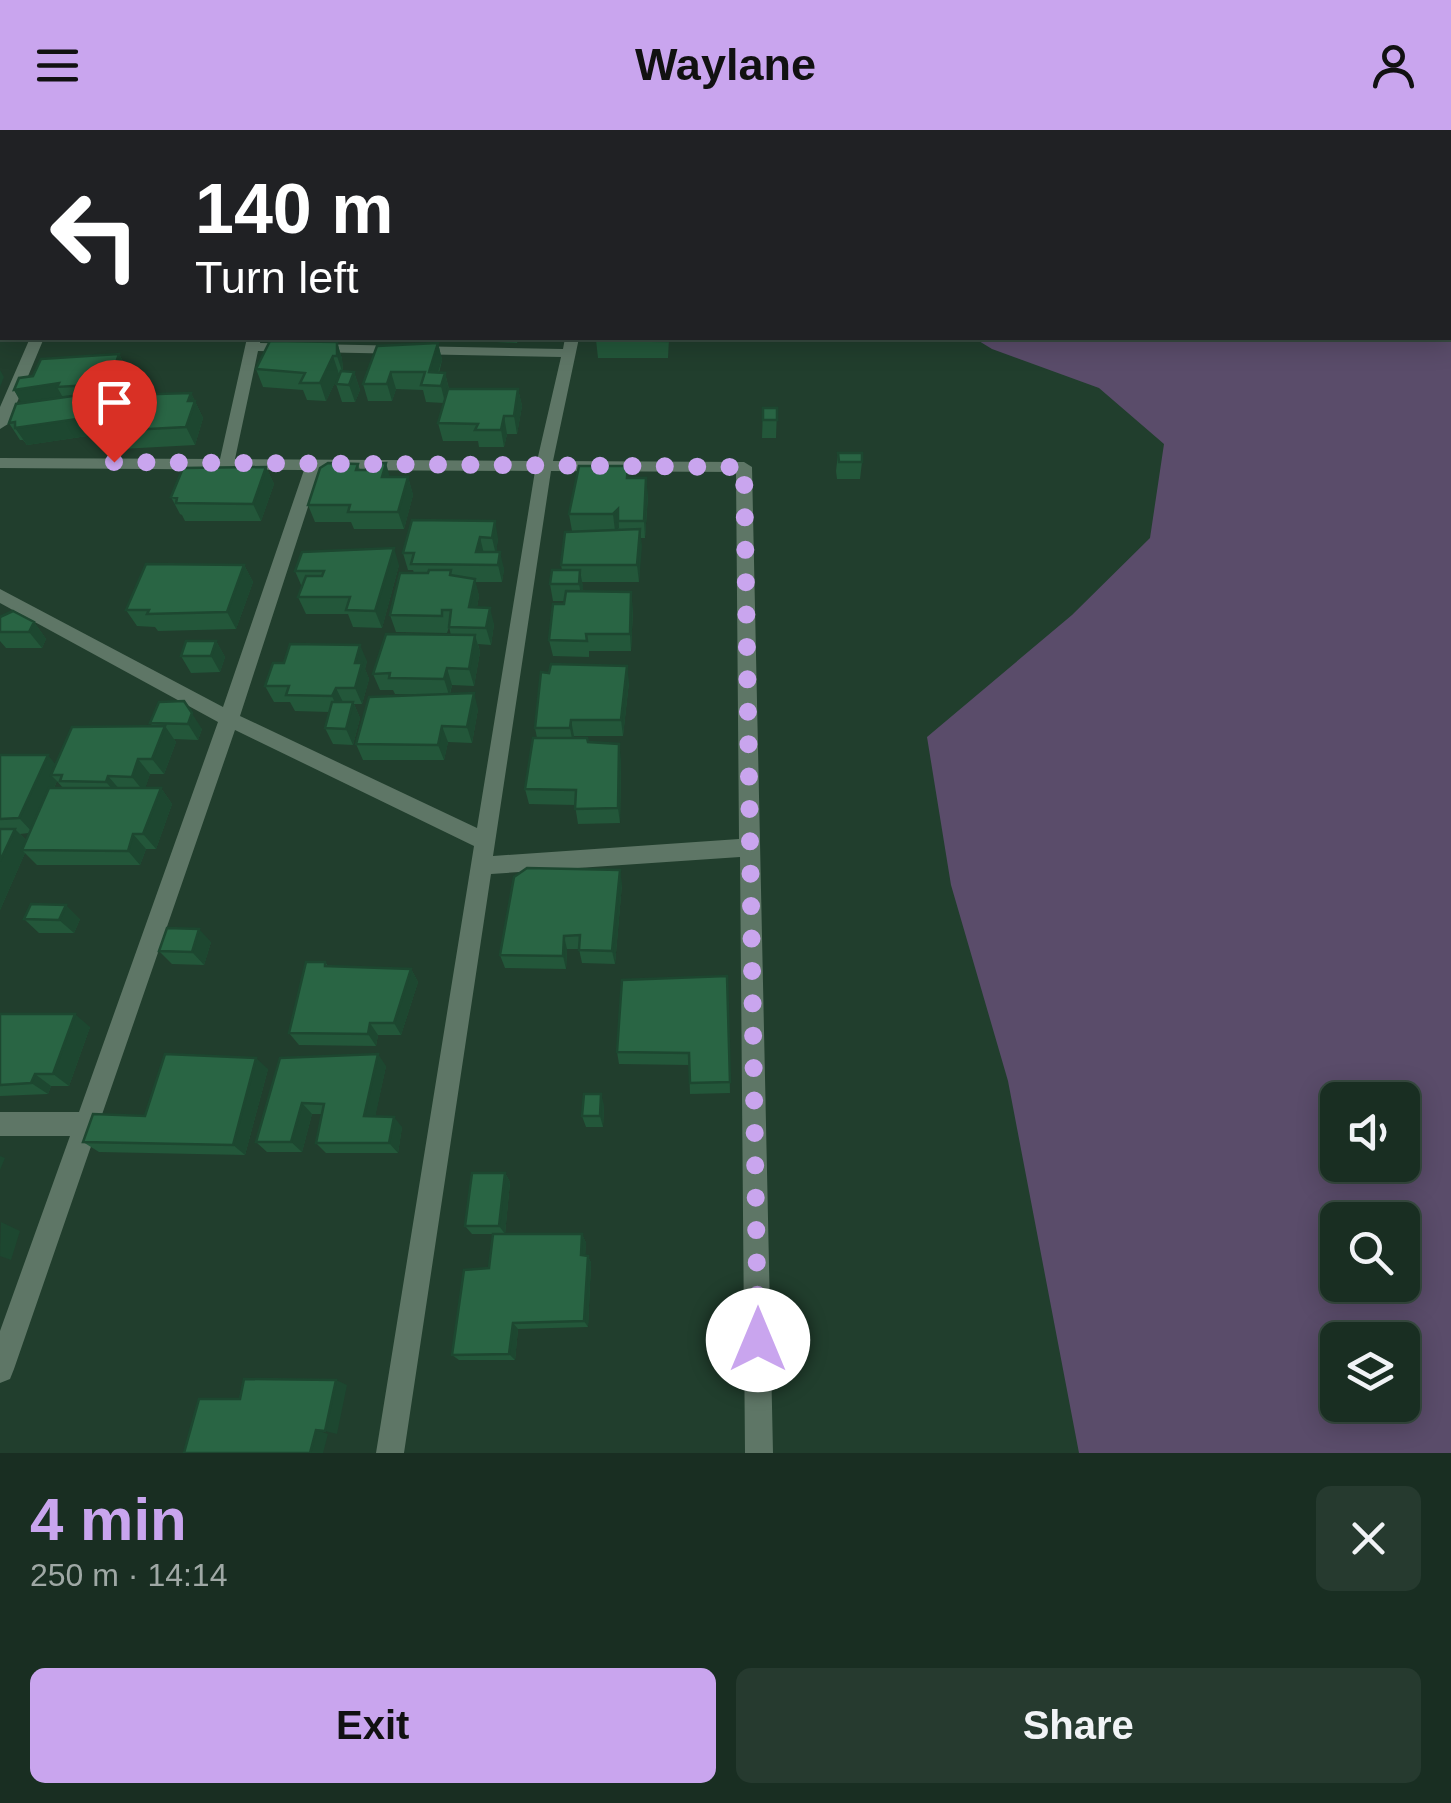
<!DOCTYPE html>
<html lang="en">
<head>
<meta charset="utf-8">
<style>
	:root { --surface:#192e22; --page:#263a2f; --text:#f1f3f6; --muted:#9fa8a5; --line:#374a40; --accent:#c9a5ee }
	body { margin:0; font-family:Helvetica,sans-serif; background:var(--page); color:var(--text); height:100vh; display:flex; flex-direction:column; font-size:38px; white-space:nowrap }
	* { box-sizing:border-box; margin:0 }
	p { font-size:32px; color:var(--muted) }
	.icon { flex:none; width:55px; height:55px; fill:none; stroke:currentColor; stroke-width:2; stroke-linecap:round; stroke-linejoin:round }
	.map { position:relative; height:1323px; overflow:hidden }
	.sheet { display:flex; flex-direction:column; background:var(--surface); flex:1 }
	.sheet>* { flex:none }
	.top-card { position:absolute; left:0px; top:0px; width:1452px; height:210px; box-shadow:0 5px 25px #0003,0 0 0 2px var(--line); background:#202124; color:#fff; overflow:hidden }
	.controls { position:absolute; left:1320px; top:952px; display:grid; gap:20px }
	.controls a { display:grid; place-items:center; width:100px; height:100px; border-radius:15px; background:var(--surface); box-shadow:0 5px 25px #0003,0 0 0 2px var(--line); font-size:50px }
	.pin { position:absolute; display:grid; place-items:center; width:85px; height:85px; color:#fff; margin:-102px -42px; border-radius:50% 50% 50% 0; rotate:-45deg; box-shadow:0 0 10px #0007 }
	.pin .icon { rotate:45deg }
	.me { position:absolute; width:110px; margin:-55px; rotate:0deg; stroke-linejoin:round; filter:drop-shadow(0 0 8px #0008) }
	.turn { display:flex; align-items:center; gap:35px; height:210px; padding:0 30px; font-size:45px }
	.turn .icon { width:130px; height:130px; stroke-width:2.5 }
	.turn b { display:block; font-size:70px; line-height:85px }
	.round { display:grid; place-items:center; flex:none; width:105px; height:105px; border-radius:15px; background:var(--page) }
	.summary { display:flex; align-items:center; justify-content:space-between; height:170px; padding:0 30px }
	h1 { font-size:60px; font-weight:700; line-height:75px; color:var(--accent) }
	.primary-button { display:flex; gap:20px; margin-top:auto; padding:20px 30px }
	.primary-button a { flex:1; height:115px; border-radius:15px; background:var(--accent); color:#111; font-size:40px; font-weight:700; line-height:115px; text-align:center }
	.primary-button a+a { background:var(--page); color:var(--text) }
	header { display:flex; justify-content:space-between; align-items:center; height:130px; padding:0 30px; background:var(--accent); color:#111; font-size:45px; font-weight:700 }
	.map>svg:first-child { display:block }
	.green { fill:#5a4c6a; fill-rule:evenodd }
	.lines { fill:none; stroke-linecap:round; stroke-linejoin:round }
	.street { fill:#5e7666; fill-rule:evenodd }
	.wall { fill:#23573a; fill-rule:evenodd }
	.shaded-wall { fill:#1d4730 }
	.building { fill:#296544; stroke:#1d4730; stroke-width:2.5 }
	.route { stroke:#c9a5ee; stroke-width:18; stroke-dasharray:0 32.4 }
</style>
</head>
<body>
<header><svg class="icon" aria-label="menu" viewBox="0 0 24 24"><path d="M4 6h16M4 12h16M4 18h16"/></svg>Waylane<svg class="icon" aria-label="person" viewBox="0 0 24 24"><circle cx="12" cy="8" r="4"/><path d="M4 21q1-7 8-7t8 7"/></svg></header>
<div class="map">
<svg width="1451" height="1323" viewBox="0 0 1451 1323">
	<rect width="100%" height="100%" fill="#213e2d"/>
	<path class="green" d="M557,0h894v1323h-372l-71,-372 -57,-196 -24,-148 145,-122 78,-77 14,-94 -65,-56 -107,-39 -18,-11h476v-206zM1338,970h64v65h-64zM1338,1090h64v65h-64zM1338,1210h64v65h-64z"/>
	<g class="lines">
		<path class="street" d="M367,0h17l2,2h-17z
			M30,208h14l-36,86 -8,5v-22z
			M247,208h14l-1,5 303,6 2,-11h14l-26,123 191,1 8,5 21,986h-28l-5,-596 -249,17 -87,579h-28l98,-607 -239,-116 -221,639 -4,10 -10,4v-52l70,-195h-70v-24h79l139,-390 -218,-119v-14l223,118 81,-237 -304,-2v-10l220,1zM258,221l303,6 -24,104 -302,-2zM320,340l215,1 -58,357 -237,-112zM551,341l185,1 3,367 -246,17z"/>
	</g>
	<path class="wall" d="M56,0h47l-2,2h-44z
		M69,208h70l-1,2 -67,2z
		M495,208h24l-2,5 -21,-1z
		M669,208l-1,20h-70l-2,-18z
		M337,212l5,17 1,13h11l6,18 -5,12h-13l-6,-18 4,-10h-1l-13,27 -19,-1 -4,-10 -40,-3 -7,-18z
		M438,213l4,17 -3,13h6l4,16h69l4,17 -5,28h-10l-3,13h-25l-1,-6h-35l-5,-18 6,-20 -18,-1 -3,-12 -27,-1 -4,12h-24l-5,-17z
		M119,224l9,17 -10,31h-5l4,7v5l74,-21 12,25 -8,27 -74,4 -10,-18 3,-8 -19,3 -1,9 -67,10 -4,-5h-3l-11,-17 13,-20 -8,-13 19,-14z
		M763,278h14l-1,30h-14z
		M838,323l24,9 -2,17h-23l-1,-8z
		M358,334l2,6 30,7h18l5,18 -9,34h-50l-3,-7h-36l-7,-17z
		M266,337l8,17 -13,37h-76l-3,-6 -2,-1 -9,-17z
		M629,348l19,17 -3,43h-4l-2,44h-57l1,9 50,18 -2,42h-42v6l-36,-1 -4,-16 16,-39h-12l-3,-17 12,-14 -1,-5 34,-34h-23l-3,-17z
		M412,390l86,18 -2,14 8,17 -2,13h-27l4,14 -2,11 17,17 -3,21 -13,-1 2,8 -6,34 -22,-1 -2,9 28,15 -6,34 -24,-1 -4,18h-81l-7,-16 75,-49 -36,-1 -2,-4h-13l-7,-16 78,-39 -2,-8 -2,6 -51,-1 -6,-17 24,-42 -1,-3h-5l-5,-17z
		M244,435l9,17 -17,47 -78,2 -3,-4 -18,-1 -11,-16z
		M399,435l-17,63 -29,-1 -5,-13h-42l-8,-17 4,-10 -7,-16z
		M0,487l34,5 12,17 -4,9h-36l-6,-7z
		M216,511l9,16 -5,15 -29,1 -10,-17z
		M367,531l-2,8 4,10 -7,25h-8l6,14 -7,27 -20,-1 -8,-16 4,-16 -34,-1 -5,-9h-16l-9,-16z
		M629,552l-6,54h-49v2l14,4 33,17 -1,64 -42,1 -3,-19 -46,-1 -4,-15 12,-51 -2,-10z
		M159,572l43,27 -4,11 -24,-1 2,3 -12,32h-14l-5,14h16l11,16 -16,45h-10l-6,16h-103l-12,-12 -25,57v-155l56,10 97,-39 -3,-3zM57,651l6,7h-9zM29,703l-3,7 -6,-6z
		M622,754l-7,80 -33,-1 -3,-14h-12l-1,20 -61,-1 -5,-13z
		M24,789h56l-6,14h-35z
		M211,812l-7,23 -32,-1 -13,-13z
		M325,832l3,4 83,3 7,13 -17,53h-23l-2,11 -77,-1 -10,-12z
		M727,846l3,117 -40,1 -1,-29 -70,-1 -2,-12z
		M0,884l90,13 -21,59h-18l-3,8 -48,2z
		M280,928l106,8 -11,50 27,11 -4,26h-72l-10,-10 6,-29h-10l-10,38h-35l-11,-10z
		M268,939l-23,86 -146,-3 -16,-10 62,-26z
		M604,975l-1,22h-17l-4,-11z
		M505,1043l5,9 -5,52h77l4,9 -1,12 3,1 3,7 -3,64 -70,2 -3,31h-56l-7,-5 37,-87 4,-34h-21l-7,-8z"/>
	<path class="shaded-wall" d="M2,38v21l-2,-5v-12z
		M337,212l5,17 1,15 -6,-18z
		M438,213l4,17 -8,25 -5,-13z
		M119,224l9,17 -10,31 -9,-18z
		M333,226l6,18 -13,27 -6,-18z
		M0,240l4,7 -4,10z
		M354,242l6,18 -5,12 -6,-17z
		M391,242l5,17 -4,12 -5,-17z
		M445,243l4,17 -4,13 -4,-17z
		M59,253l-2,4 8,14 -41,7 -10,-18z
		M518,259l4,17 -5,28 -3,-18z
		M108,261l9,18v13l-22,4 -1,9 -67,10 -12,-17 70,-20z
		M191,263l12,25 -8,27 -9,-18z
		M504,286l3,18 -3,13 -3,-17z
		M386,333l5,18 -9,-4z
		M266,337l8,17 -13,37 -8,-17z
		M408,347l5,18 -9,34 -6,-17z
		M646,348l2,17 -3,43 -1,-17z
		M618,379l1,19 -4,3 -2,-17z
		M495,391l3,17 -2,17 -4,-17z
		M640,399l2,17 -3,36 -2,-17z
		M480,407l4,17 -8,-2z
		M394,418l5,17 -17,63 -7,-17z
		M500,422l4,17 -2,13 -4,-17z
		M244,435l9,17 -17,47 -9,-17z
		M580,440l3,17 -1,14 -3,-17z
		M475,449l4,17 -5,28 -5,-17z
		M631,462l2,17 -2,42 -1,-17z
		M490,478l4,16 -3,21 -5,-17z
		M34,492l12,17 -4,9 -13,-16z
		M475,505l5,17 -6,34 -5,-17z
		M216,511l9,16 -5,15 -9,-16z
		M360,515l7,16 -2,8 4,10 -7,25 -7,-16v-25z
		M627,536l2,16 -6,54 -2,-16z
		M447,538l5,17 -3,10 -5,-16z
		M336,558l8,16 -5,8 -7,-16z
		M474,563l4,16 -6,34 -5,-16z
		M184,571l18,28 -4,11 -10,-16z
		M353,572l7,16 -7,27 -7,-16z
		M571,590l3,16 -1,8 -3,-16z
		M165,596l11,16 -12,32 -12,-15z
		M442,596l6,16 -4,18 -6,-15z
		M619,614l2,15 -1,64 -2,-15z
		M48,625l13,16 -10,4 6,6 -24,52 -14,-15z
		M138,629l12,15 -6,18 -12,-15z
		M108,646l13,15 -2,6 -13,-15z
		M161,658l11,16 -16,45 -13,-15z
		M15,699l15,15 -8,6 3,3 -25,57v-49z
		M133,704l13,15 -6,16 -12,-14z
		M620,740l2,14 -7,80 -3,-13z
		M66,775l14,14 -6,14 -15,-13z
		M199,799l12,13 -7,23 -12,-13z
		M564,806l3,13 -1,20 -3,-13z
		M411,839l7,13 -17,53 -7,-12z
		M75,884l15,13 -21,59 -16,-12z
		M370,893l8,12 -2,11 -8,-12z
		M378,924l8,12 -13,61 -9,-11z
		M256,928l12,11 -23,86 -12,-10z
		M35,944l16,12 -3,8 -17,-11z
		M601,964l3,11 -1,22 -3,-11z
		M302,973l10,11 -10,38 -11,-10z
		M394,987l8,10 -4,26 -9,-10z
		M0,1026l5,2 -5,12z
		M505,1043l5,9 -5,52 -6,-8z
		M1,1092l19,9 -9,29 -11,-4z
		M582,1104l4,9 -1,19 -4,-7z
		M588,1126l3,7 -3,64 -4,-6z
		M513,1193l5,6 -3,31 -6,-6z
		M336,1250l11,5 -10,49 -12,-3z
		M316,1300l12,4 -5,19h-13z"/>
	<path class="building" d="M0,0h18l-1,2h-15v21h-2z
		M206,0h62l-1,2h-62z
		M308,0h54v2h-54z
		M0,26h2v12l-2,4z
		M597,208h70v3l-71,-1z
		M270,211l67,1v14h-4l-13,27h-20l5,-10 -49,-4z
		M438,213l-9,29 16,1 -4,13 -20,-1 4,-13h-34l-4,12h-24l14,-38z
		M119,224l-10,30 -52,3 2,-4 -45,7 5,-12 14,-2 8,-17z
		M341,241l13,1 -5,13 -13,-1z
		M448,259h70l-4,27h-10l-3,14h-26l3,-6 -40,-1z
		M108,261v14l-23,3 -1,10 -69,10v-6l-6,1 7,-19z
		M191,263l-3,8h7l-9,26 -75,4 13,-36z
		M763,278h14v12h-14z
		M838,323h24v9h-23z
		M328,333l30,1 -2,6h10l2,-6 18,-1 -4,14h26l-10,35h-50l2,-7h-42l12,-37z
		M579,336h49l-1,12h19l-2,43h-26v-12l-5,5h-44z
		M266,337l-13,37 -77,-1 1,-5 -6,-1 12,-29z
		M412,390l83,1 -3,17 -12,-1 -4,15h24l-2,13 -87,-1 3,-11h-11z
		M640,399l-3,36h-76l4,-33z
		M394,418l-19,63 -29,-1 4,-13h-52l8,-21h16l2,-5h-29l7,-19z
		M146,434l98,1 -17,47 -80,2 2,-4h-23z
		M429,440h22l-1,5 25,4 -6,28 21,1 -4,20 -37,-1 2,-17h-9v6l-52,-1 10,-42h28z
		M552,440h28l-1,14h-29z
		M566,461l65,1 -1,42h-44l1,7 -38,-1 4,-36h11z
		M13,481l21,11 -5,10h-29v-15z
		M386,504l89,1 -6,34 -22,-1 -3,11 -55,-1 1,-5 -17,1z
		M186,511h30l-5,15h-30z
		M290,514l70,1 -5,18h7l-7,25h-19l-4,8 -46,-1 3,-9h-24l8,-23h11z
		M551,534l76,2 -6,54h-50l-1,8h-35l6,-56 8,1z
		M474,563l-7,34 -25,-1 -4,19 -82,-1 13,-47z
		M184,571l8,12 -4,11 -38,-1 9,-21z
		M332,572h21l-7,27 -21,-1z
		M165,596l-13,33h-14l-6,18 -24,-1 -2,6 -46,-1 2,-6h-11l21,-48z
		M533,608h54l1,4 31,2 -1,64 -43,1 1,-19 -51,-1z
		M0,625h48l-29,63 -19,1z
		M49,658h112l-18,46h-10l-5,17 -106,-1z
		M0,699h15l-15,32z
		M527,738l93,2 -8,81 -33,-1 1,-15 -16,1 -1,20 -63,-1 14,-78z
		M31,774l35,1 -7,15 -35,-1z
		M167,798l32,1 -7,23 -33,-1z
		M306,832h19v4l86,3 -17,54h-24l-2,11 -79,-1z
		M727,846l3,106 -40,1 -1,-30 -72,-1 5,-72z
		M0,884h75l-22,60h-18l-4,9 -31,2z
		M165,924l91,4 -23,87 -150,-3 10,-28 52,2z
		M378,924l-14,62 30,1 -5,26h-73l8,-39 -22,-1 -11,39h-35l24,-84z
		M584,964h17l-1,22h-18z
		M472,1043h33l-6,53h-34z
		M493,1104h89l-1,21 7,1 -4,65 -71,2 -4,31 -57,1 12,-85 25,-2z
		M244,1249l92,1 -11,51 -9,-1 -6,23h-126l15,-54h41z"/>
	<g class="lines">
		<path class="route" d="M114,332l630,5 14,873"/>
	</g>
</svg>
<div class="controls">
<a><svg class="icon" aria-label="sound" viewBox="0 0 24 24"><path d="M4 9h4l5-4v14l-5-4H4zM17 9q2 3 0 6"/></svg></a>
<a><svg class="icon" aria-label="search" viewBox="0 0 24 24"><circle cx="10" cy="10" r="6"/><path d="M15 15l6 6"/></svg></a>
<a><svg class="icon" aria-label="layers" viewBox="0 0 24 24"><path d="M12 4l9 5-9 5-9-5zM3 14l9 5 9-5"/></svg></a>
</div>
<div class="pin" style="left:114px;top:332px;background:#d93025"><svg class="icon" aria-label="arrive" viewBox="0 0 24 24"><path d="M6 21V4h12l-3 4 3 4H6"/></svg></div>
<svg class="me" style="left:758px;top:1210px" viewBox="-20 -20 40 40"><circle r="19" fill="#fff"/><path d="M0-13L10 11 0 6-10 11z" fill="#c9a5ee"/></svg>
<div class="top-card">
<div class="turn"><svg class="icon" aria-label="left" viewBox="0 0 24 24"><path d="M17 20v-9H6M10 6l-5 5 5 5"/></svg><div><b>140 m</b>Turn left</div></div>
</div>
</div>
<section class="sheet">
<div class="summary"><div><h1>4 min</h1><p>250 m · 14:14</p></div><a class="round"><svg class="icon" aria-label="close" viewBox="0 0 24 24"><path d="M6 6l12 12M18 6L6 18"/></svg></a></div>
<div class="primary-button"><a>Exit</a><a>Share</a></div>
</section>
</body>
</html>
